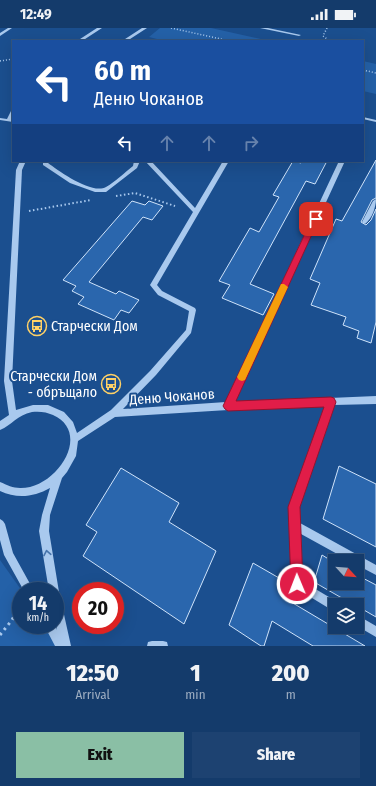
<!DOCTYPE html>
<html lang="en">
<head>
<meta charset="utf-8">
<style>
	:root { --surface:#143b6b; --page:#1d4271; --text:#f1f3f6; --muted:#9dadc1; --line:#33557e; --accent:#8abfa5 }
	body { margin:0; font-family:"Fira Sans Condensed",sans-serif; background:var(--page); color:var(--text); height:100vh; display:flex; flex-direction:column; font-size:15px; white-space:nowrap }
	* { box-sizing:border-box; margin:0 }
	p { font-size:13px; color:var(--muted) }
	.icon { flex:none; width:22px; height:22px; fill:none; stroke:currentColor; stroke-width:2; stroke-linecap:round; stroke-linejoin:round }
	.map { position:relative; height:618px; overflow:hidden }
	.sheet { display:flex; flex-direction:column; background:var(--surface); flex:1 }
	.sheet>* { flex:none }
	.top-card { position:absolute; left:12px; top:12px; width:352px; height:122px; border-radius:0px; box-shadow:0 4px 16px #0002,0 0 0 1px var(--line); background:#1a4fa0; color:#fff; overflow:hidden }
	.needle { width:26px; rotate:116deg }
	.fabs { position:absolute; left:328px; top:526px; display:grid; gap:8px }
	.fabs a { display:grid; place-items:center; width:36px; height:36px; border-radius:0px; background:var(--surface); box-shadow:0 4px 16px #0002,0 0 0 1px var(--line); font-size:20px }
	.speed { position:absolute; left:12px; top:554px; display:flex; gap:8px; font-size:20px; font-weight:700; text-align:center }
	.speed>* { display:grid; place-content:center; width:52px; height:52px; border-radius:50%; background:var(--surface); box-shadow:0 4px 16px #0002,0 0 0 1px var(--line); line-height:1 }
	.speed small { font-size:10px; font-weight:400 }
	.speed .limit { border:6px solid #d22; background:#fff; color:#111 }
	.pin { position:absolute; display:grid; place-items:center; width:34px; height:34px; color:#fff; margin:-17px; border-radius:8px; box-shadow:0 2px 6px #0006 }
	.me { position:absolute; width:44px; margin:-22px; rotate:359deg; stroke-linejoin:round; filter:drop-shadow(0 0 3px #0008) }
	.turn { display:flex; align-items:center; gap:14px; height:84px; padding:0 16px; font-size:18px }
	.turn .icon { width:52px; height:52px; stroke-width:2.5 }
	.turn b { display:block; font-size:28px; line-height:34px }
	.lanes { display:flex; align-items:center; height:38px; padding:0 16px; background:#0003; justify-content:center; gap:20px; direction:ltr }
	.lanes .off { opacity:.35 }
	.eta { display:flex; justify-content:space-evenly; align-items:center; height:68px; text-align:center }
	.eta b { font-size:24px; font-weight:800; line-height:28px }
	.primary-button { display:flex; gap:8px; margin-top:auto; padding:8px 16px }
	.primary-button a { flex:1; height:46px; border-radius:0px; background:var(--accent); color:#111; font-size:16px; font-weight:800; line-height:46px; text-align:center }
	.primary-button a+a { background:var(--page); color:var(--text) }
	.status { display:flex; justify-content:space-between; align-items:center; height:28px; padding:0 20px; background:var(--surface); direction:ltr }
	.status svg { height:11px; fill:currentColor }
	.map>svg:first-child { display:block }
	.green { fill:#2461a8 }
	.building { fill:#2a66ad; stroke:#cfe3fa }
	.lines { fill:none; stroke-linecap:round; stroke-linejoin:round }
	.path-far2 { stroke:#a9c9ee; stroke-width:1.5; stroke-dasharray:1 2; stroke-linecap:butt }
	.path-far1 { stroke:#a9c9ee; stroke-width:2; stroke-dasharray:1.5 2.5; stroke-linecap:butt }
	.path { stroke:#a9c9ee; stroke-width:3; stroke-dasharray:2.5 4; stroke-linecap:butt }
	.minor { fill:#a9c9ee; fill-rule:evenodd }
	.oneway { stroke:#4674ac }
	.route { fill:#e11d48; stroke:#92132f }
	.slow { fill:#f59e0b }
	.labels { text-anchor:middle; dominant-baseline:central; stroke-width:4; stroke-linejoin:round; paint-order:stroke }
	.poi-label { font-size:14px; fill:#fff; stroke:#1b4f8f; text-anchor:start }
	.street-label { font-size:14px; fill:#fff; stroke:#1b4f8f }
</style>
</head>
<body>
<div class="status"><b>12:49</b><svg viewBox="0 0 49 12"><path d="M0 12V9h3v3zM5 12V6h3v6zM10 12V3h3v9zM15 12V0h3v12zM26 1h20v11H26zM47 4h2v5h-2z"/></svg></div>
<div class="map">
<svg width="376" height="618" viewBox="0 0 376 618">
	<rect width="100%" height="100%" fill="#1b4f8f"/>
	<path class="green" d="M160,0h51l59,13h-105l-16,-4z
		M363,33l13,3v30l-13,-3z
		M0,532l22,31h-1v34h26l16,21h-63z"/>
	<path class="building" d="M376,132v38l-4,2 -11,22 5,3 5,-5 5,-11v113l-5,21 -14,-5 2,-7 -16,-6 3,-8 -35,-12 9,-22 -10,-4 26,-60 6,2z
		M293,133l8,2 1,-2h25l-12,23 -9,-3 -56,103 24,10 -11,21 -41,-17 8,-13 -11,-4 31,-53 9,4 20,-35 -6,-2z
		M132,173l13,4 4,-4 14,5 -11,14 -9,-3 -54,65 27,12 3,-3 20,9 -10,13 -8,-3 -7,10 -36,-16 6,-7 -12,-6 4,-5 -13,-6z
		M339,438l37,18v63l-53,-28z
		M121,440l58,35 -10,19 47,29 -32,73 -101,-68 14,-24 -11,-7z
		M322,527l13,8v20h22v-8l19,10v32l-19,-11v-1h-3l-40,-23z
		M253,535l33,19 -5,14 84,50h-52l-41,-25 -8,25h-3l-32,-21z"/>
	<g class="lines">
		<path class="path-far2" d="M171,0l59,13
			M327,0l-4,8 7,5
			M0,33l13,-2
			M363,42l13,3"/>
		<path class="path-far1" d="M116,168l19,-3 40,13
			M29,183l62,-11"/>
		<path class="path" d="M0,607l12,-15 9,-17"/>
		<path class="minor" d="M8,0h4l-12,8v-3z
			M97,0h5l-20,13h-5z
			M142,0h5l-20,13h-5z
			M260,0h8l33,7 -2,1z
			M11,83h2v5l-2,3 2,1v2l-13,-2v-2l7,1z
			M363,89l13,3v2l-13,-3z
			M20,133h6l-4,9 -10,211 4,29 17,-5h15l16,7 9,10 4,11 34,-23 39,-39 36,-41 3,-19 -31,-16 -8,-10 43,-73 -48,-51h6l44,47 28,-47h6l-72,124 5,6 33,17 1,2 -5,23 -35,42 -33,34 103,-7 113,-241h6l-111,241 142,-6v8l-42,1 -36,102 2,16 76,42v10l-19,-10v-4h-7l-49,-27 1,47 37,22v2h-4v7l-41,-25 -2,-3 -1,-58 -1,-19 36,-101 -98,4 -113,7 -37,24 -2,15 -9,16 -5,6 -12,37 -1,16 10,61 12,54h-16l-11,-21h11l2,5 -2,-12v-27h-6l-10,-60 3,-16 8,-27c-16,9 -33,11 -50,3v-9c7,3 13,6 20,6 36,1 73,-55 33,-73 -6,-3 -14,-4 -21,-3 -15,3 -20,13 -32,18v-9l9,-6 -5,-34 12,-211z
			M43,133h6l-1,2c11,8 44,32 58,24 9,-5 18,-14 27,-21l1,-5h6l-3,7 -31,24h-11l-25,-9 -27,-18z
			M376,171c0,8 -4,20 -11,25l-2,-1 -1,-1 11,-21z
			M0,491l3,2 2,3 8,29 21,38h-10l-20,-36 -4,-15z
			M357,587l19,11v11l-19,-11z
			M152,613h11l4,1 1,4h-21l1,-4z"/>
	</g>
	<defs><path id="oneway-chevron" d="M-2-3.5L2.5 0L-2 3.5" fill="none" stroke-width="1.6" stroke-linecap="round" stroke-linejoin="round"/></defs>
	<use class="oneway" href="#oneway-chevron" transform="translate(47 525) rotate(-101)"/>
	<path class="route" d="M316,188l3,3 -83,182 95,-4 3,1 2,4 -36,105 3,77 -1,5 -5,1 -4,-1 -2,-5 -3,-77 36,-100 -96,4 -3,-2 -2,-3 89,-187z"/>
	<path class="slow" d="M281,256h3l4,3 -43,93 -3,1 -3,-1 -2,-3z"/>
	<defs>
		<symbol id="bus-ring" viewBox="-11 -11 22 22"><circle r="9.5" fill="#1b4f8f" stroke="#ffd166" stroke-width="1.5"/><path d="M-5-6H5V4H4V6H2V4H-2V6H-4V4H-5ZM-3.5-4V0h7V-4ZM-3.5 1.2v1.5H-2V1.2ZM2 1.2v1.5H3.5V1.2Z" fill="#ffd166"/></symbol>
	</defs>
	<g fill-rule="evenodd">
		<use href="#bus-ring" x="26" y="287" width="22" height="22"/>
		<use href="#bus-ring" x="100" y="345" width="22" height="22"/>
	</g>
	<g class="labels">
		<g class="poi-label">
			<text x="51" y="298">Старчески Дом</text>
			<text x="97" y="348" text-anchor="end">Старчески Дом<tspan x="97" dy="16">- обръщало</tspan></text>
		</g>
		<g class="street-label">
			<text transform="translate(172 369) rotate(-4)">Деню Чоканов</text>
		</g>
	</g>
</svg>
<div class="fabs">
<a><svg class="needle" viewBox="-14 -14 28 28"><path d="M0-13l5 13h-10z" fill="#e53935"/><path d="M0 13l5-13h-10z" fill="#9dadc1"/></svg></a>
<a><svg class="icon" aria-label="layers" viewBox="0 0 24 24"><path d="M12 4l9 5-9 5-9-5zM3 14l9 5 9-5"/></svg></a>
</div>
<div class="speed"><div>14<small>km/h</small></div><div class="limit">20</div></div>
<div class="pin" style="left:316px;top:191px;background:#d93025"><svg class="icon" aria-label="arrive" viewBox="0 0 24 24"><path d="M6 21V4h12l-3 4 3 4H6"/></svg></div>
<svg class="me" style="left:297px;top:556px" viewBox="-20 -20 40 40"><circle r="17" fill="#e11d48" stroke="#fff" stroke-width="3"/><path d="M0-11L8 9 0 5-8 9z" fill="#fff"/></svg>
<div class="top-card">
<div class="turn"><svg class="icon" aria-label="left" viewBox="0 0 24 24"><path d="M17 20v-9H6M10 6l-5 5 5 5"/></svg><div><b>60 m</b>Деню Чоканов</div></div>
<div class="lanes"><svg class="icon" aria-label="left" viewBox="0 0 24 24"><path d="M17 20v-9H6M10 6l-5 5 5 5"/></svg><svg class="icon off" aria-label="ahead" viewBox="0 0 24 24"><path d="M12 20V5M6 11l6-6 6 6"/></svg><svg class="icon off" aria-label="ahead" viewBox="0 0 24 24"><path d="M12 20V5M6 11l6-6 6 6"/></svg><svg class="icon off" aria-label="right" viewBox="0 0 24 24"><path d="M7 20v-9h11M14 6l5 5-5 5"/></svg></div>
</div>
</div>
<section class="sheet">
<div class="eta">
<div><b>12:50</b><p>Arrival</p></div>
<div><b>1</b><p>min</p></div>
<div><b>200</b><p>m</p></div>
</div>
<div class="primary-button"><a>Exit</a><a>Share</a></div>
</section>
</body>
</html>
